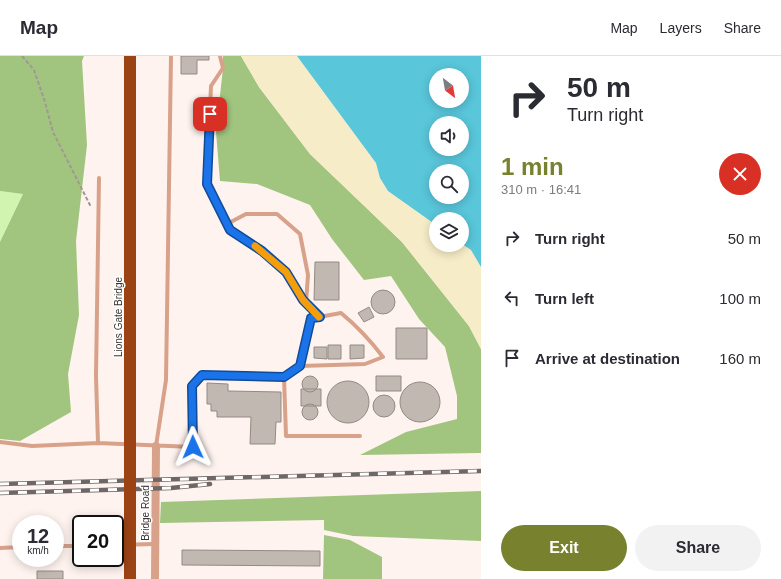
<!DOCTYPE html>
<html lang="en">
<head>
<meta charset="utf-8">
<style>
	:root { --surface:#fff; --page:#f2f2f3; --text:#2b2b33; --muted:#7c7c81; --line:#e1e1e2; --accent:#77812e }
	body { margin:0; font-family:Arial,sans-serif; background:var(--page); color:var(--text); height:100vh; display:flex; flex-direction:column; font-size:15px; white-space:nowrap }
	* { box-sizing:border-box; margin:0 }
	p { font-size:13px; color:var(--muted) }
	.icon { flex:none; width:22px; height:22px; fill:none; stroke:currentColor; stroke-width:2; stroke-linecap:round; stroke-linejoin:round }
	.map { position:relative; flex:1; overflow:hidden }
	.sheet { display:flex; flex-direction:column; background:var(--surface); width:300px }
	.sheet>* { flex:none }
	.top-card { background:#fff; color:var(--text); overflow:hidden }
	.needle { width:26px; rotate:149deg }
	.tools { position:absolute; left:429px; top:12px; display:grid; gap:8px }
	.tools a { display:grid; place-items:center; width:40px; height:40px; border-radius:50%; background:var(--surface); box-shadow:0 2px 10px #0003; font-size:20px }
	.speed { position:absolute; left:12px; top:459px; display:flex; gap:8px; font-size:20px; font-weight:700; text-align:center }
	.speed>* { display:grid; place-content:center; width:52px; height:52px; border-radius:50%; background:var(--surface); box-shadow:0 2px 10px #0003; line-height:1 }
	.speed small { font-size:10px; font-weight:400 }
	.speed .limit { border:2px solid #111; border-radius:6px; background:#fff; color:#111 }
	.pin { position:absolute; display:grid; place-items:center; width:34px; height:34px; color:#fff; margin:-17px; border-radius:8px; box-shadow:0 2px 6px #0006 }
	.me { position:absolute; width:44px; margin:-22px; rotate:359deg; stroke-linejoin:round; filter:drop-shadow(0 0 3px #0008) }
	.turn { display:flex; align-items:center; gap:14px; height:84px; padding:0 20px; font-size:18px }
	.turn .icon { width:52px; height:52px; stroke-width:2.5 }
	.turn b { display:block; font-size:28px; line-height:34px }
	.round { display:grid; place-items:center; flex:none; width:42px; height:42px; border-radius:21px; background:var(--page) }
	.headline { display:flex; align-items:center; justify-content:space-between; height:68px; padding:0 20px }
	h1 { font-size:24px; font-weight:800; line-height:30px; color:var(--accent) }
	.primary-button { display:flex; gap:8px; margin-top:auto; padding:8px 20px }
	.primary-button a { flex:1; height:46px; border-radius:24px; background:var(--accent); color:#fff; font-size:16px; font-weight:800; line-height:46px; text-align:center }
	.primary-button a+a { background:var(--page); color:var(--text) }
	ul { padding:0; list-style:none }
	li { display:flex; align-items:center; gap:12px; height:60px; padding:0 20px }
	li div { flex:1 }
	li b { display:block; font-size:15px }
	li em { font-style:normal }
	header { display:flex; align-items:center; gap:24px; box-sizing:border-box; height:56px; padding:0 20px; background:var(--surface); border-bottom:1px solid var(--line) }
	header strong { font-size:19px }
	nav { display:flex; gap:22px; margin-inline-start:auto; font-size:14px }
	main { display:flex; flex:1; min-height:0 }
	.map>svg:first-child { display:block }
	.green { fill:#d1f4b0 }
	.forest { fill:#a1c57e }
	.sand { fill:#f6ecc7 }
	.water { fill:#59c6da; fill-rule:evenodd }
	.building { fill:#c2b8b2; stroke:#938a84 }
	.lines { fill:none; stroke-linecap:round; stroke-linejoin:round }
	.path { stroke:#a19896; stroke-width:2; stroke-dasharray:4 2; stroke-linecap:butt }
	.lane { stroke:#d8a18a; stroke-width:4 }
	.street { stroke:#d8a18a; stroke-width:8 }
	.rail-casing { stroke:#6e6765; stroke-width:4.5 }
	.rail { stroke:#fff; stroke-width:3; stroke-dasharray:9; stroke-linecap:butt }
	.highway-bridge { stroke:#9b4315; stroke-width:12 }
	.route-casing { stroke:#114b97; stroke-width:10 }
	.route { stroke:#1a73e8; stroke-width:7 }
	.slow { stroke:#f59e0b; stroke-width:7 }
	.labels { text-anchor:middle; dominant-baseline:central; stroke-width:3; stroke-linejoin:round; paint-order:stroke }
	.street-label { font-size:10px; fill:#373231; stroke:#fff }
</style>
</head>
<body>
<header>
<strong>Map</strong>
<nav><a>Map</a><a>Layers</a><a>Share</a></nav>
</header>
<main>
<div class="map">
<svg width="481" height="523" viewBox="0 0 481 523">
	<rect width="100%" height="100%" fill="#fff3ef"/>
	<path class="green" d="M0,135l23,3 -23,48z"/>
	<path class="forest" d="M0,0h84l-2,5 5,84 -11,96 3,74 -11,59 3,38 -51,29 -20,-2v-197l23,-48 -23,-3z
		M223,0h18l18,31 51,67 92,88 67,84 12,23v104l-121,2 46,-23 51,-13v-23l-12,-49 -26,-28 -28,-43 -27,4 -32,-41 -22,-34 -53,-21 -37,-3 -4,-49 7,-64z
		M481,435v50l-128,-5 -29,-6v-10l-164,3 1,-21z
		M324,479l26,5 32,17v22h-59z"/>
	<path class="sand" d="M241,0h56l79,107 4,15 8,13 48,34v20h26v-1l9,6 10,17v82l-12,-23 -67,-84 -92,-88 -51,-67z"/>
	<path class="water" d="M297,0h184v211l-10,-17 -9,-6v-25h-26v6l-48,-34 -8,-13 -4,-15zM436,19h26v26h-26zM436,67h26v26h-26zM436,115h26v26h-26z"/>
	<path class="building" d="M181,0h28v4h-12v14h-16z
		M315,206h24v38h-25z
		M371 246a12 12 0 1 1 24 0a12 12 0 1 1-24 0Z
		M369,251l5,10 -10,5 -6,-9z
		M396,272h31v31h-31z
		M328,289h13v14h-13z
		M350,289h14v13l-14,1z
		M314,291h13v12l-13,-1z
		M376,320h25v15h-25z
		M302 328a8 8 0 1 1 16 0a8 8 0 1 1-16 0Z
		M327 346a21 21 0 1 1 42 0a21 21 0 1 1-42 0Z
		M400 346a20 20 0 1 1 40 0a20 20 0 1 1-40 0Z
		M207,327l21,1v7l53,1v30h-5l-1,22h-25l1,-27h-34v-6h-6v-7h-4z
		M301,333h20v17h-20z
		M373 350a11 11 0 1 1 22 0a11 11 0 1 1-22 0Z
		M302 356a8 8 0 1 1 16 0a8 8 0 1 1-16 0Z
		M182,494l138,1v15l-138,-1z
		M37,515h26v8h-26z"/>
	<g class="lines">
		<path class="path" d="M22,0l12,14 11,32 8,30 38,75"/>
		<path class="lane" d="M220,0l3,12 -12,18 -4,98 23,46 32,21 24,21 17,28 16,17 22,-4c16,13 29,27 42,44l-18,7 -65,2 11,-47 8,-2
			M227,168l19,-10h31l23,20 8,41 -2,28
			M284,321l2,59h74
			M0,386l32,4 66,-3 95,4 -1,-61 10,-11 82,2 16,-11
			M98,387l-2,-67 3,-198
			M156,390l10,-66 5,-324
			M115,489l40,-1
			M55,490h26
			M0,492l21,-1"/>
		<path class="street" d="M155,523l1,-133"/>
		<defs>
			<path id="rail" d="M0,428l481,-13
				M0,437l171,-5 39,-4"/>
		</defs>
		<use href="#rail" class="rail-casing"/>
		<use href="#rail" class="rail"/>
		<path class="highway-bridge" d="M130,523v-523"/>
	</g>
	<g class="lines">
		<defs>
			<path id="route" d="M193,391l-1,-61 10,-11 82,2 16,-11 11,-48 9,-1 -17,-17 -17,-28 -24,-21 -32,-21 -23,-46 3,-70"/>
		</defs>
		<use href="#route" class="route-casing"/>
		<use href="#route" class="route"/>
		<path class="slow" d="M255,190l31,26 17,28 16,17"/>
	</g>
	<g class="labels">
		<g class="street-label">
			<text transform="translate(118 261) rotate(-90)">Lions Gate Bridge</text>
			<text transform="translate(145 457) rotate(-90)">Bridge Road</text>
		</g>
	</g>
</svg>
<div class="tools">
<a><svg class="needle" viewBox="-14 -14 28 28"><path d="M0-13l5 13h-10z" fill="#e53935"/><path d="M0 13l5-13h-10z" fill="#7c7c81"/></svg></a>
<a><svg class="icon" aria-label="sound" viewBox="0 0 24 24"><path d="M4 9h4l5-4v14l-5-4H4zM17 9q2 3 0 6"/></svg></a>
<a><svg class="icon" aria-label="search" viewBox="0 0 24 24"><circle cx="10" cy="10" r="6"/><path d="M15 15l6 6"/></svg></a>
<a><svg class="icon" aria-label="layers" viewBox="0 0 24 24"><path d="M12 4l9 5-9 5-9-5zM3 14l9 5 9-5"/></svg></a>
</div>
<div class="speed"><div>12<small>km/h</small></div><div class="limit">20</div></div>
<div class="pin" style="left:210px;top:58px;background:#d93025"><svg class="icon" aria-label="arrive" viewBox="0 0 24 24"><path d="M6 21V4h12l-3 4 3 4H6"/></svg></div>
<svg class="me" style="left:193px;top:391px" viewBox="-20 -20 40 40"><path d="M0-17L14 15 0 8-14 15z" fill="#1a73e8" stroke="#fff" stroke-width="4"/></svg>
</div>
<section class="sheet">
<div class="top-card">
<div class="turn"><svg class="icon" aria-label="right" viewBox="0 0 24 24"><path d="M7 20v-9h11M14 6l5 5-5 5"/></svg><div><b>50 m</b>Turn right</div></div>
</div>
<div class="headline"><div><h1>1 min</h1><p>310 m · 16:41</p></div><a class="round" style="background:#d93025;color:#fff"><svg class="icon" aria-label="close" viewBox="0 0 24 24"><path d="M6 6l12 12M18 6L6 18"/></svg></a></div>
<ul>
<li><svg class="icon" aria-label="right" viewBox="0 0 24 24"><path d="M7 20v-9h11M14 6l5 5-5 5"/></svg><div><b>Turn right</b></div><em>50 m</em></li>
<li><svg class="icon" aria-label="left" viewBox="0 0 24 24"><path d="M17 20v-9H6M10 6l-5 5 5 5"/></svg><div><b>Turn left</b></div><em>100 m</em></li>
<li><svg class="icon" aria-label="arrive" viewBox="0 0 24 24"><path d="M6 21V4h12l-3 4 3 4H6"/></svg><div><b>Arrive at destination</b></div><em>160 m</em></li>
</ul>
<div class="primary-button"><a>Exit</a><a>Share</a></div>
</section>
</main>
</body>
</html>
